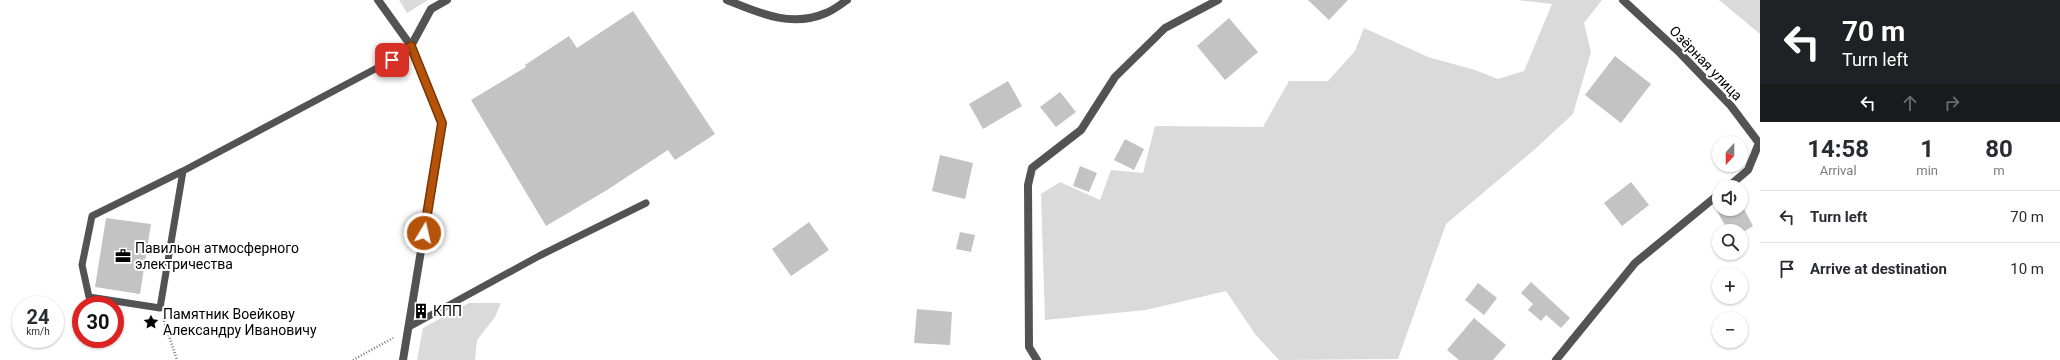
<!DOCTYPE html>
<html lang="en">
<head>
<meta charset="utf-8">
<style>
	:root { --surface:#fff; --page:#f2f2f3; --text:#2b2b33; --muted:#7c7c81; --line:#e1e1e2 }
	body { margin:0; font-family:Roboto,sans-serif; background:var(--page); color:var(--text); height:100vh; display:flex; flex-direction:column; font-size:15px; white-space:nowrap }
	* { box-sizing:border-box; margin:0 }
	p { font-size:13px; color:var(--muted) }
	.icon { flex:none; width:22px; height:22px; fill:none; stroke:currentColor; stroke-width:2; stroke-linecap:round; stroke-linejoin:round }
	.map { position:relative; flex:1; overflow:hidden }
	.sheet { display:flex; flex-direction:column; background:var(--surface); width:300px }
	.sheet>* { flex:none }
	.top-card { background:#202124; color:#fff; overflow:hidden }
	.needle { width:26px; rotate:201deg }
	.tools { position:absolute; left:1712px; top:136px; display:grid; gap:8px }
	.tools a { display:grid; place-items:center; width:36px; height:36px; border-radius:50%; background:var(--surface); box-shadow:0 1px 3px #0004; font-size:20px }
	.speed { position:absolute; left:12px; top:296px; display:flex; gap:8px; font-size:20px; font-weight:700; text-align:center }
	.speed>* { display:grid; place-content:center; width:52px; height:52px; border-radius:50%; background:var(--surface); box-shadow:0 1px 3px #0004; line-height:1 }
	.speed small { font-size:10px; font-weight:400 }
	.speed .limit { border:6px solid #d22; background:#fff; color:#111 }
	.pin { position:absolute; display:grid; place-items:center; width:34px; height:34px; color:#fff; margin:-17px; border-radius:8px; box-shadow:0 2px 6px #0006 }
	.me { position:absolute; width:44px; margin:-22px; rotate:9deg; stroke-linejoin:round; filter:drop-shadow(0 0 3px #0008) }
	.turn { display:flex; align-items:center; gap:14px; height:84px; padding:0 16px; font-size:18px }
	.turn .icon { width:52px; height:52px; stroke-width:2.5 }
	.turn b { display:block; font-size:28px; line-height:34px }
	.lanes { display:flex; align-items:center; height:38px; padding:0 16px; background:#0003; justify-content:center; gap:20px; direction:ltr }
	.lanes .off { opacity:.35 }
	.eta { display:flex; justify-content:space-evenly; align-items:center; height:68px; text-align:center }
	.eta b { font-size:24px; font-weight:700; line-height:28px }
	ul { padding:0; list-style:none }
	li { display:flex; align-items:center; gap:12px; height:52px; padding:0 16px; border-top:1px solid var(--line) }
	li div { flex:1 }
	li b { display:block; font-size:15px }
	li em { font-style:normal }
	main { display:flex; flex:1; min-height:0 }
	.map>svg:first-child { display:block }
	.green { fill:#dadada }
	.building { fill:#c3c3c3 }
	.lines { fill:none; stroke-linecap:round; stroke-linejoin:round }
	.path { stroke:#757575; stroke-width:2.5; stroke-dasharray:1 2; stroke-linecap:butt }
	.lane { stroke:#535353; stroke-width:7 }
	.street { stroke:#535353; stroke-width:8 }
	.route-casing { stroke:#753606; stroke-width:10 }
	.route { stroke:#b45309; stroke-width:7 }
	.labels { text-anchor:middle; dominant-baseline:central; stroke-width:4; stroke-linejoin:round; paint-order:stroke }
	.street-label { font-size:14px; fill:#000; stroke:#fff }
	.poi-label { font-size:14px; fill:#000; stroke:#fff; text-anchor:start }
</style>
</head>
<body>
<main>
<div class="map">
<svg width="1760" height="360" viewBox="0 0 1760 360">
	<rect width="100%" height="100%" fill="#fff"/>
	<path class="green" d="M399,0h29l-21,13z
		M1518,0h84l-18,23 7,29 -18,62 -39,36 -88,74 -48,135 -119,1 -24,-26 -29,-43 -80,19 -101,10 -4,-126 19,-12 40,18 11,-30 32,3 12,-47 108,1 26,-46h39l27,-30 9,-23 64,29 47,13 23,9 26,-8 28,-67z
		M1719,0h41v34z
		M469,303h32l-6,14 -18,23 -2,20h-58l6,-32z"/>
	<path class="building" d="M1308,0h40l-19,20z
		M633,11l82,123 -40,26 -7,-10 -61,40 -61,36 -75,-126 55,-33 -1,-2 44,-29 8,12z
		M1229,18l29,34 -33,28 -28,-34z
		M1615,56l36,28 -30,39 -36,-28z
		M1008,81l14,25 -39,23 -14,-25z
		M1060,92l16,20 -20,15 -16,-20z
		M1125,139l19,10 -10,21 -20,-10z
		M940,155l33,8 -8,36 -33,-8z
		M1080,166l17,7 -8,19 -16,-6z
		M1631,182l18,23 -27,21 -18,-23z
		M1716,209h28l9,17 -8,5h-17z
		M106,218l45,6 -11,70 -45,-7z
		M809,222l20,28 -38,26 -19,-27z
		M960,232l15,3 -4,17 -15,-3z
		M1531,282l39,36 -9,10 -15,-13 -5,6 -13,-11 5,-6 -12,-11z
		M1478,283l19,15 -13,17 -19,-15z
		M917,309l35,3 -2,33 -36,-2z
		M1474,318l32,27 -13,15h-34l-12,-10z"/>
	<g class="lines">
		<path class="path" d="M163,318l14,42
			M353,360l40,-22"/>
		<path class="lane" d="M183,171l-91,45 -10,49 7,32 71,11 23,-137 209,-111 19,-14
			M409,327l130,-71 107,-53"/>
		<path class="street" d="M378,0l33,46 31,77 -39,237
			M727,0c32,13 64,28 99,13 8,-3 15,-9 21,-13
			M1623,0l55,51 53,55 28,37 -11,27 -20,17
			M411,46l20,-37 16,-9
			M1037,360l-8,-13 -1,-162 4,-17 49,-38 34,-53 50,-49 53,-28
			M1556,360l79,-97 84,-69"/>
	</g>
	<g class="lines">
		<defs>
			<path id="route" d="M392,60l19,-14 31,77 -18,110"/>
		</defs>
		<use href="#route" class="route-casing"/>
		<use href="#route" class="route"/>
	</g>
	<defs>
		<symbol id="office-bare" viewBox="-9 -9 18 18"><path d="M-6-3h4V-5.5h4V-3h4V5H-6ZM-1-4.5V-3h2v-1.5ZM-6 0V1H6V0Z" fill="#000" stroke="#fff" stroke-width="2.5" paint-order="stroke"/></symbol>
		<symbol id="building-bare" viewBox="-9 -9 18 18"><path d="M-4-6H4V6H1V3H-1V6H-4ZM-2.5-4.3h1.7v1.8h-1.7ZM.8-4.3h1.7v1.8H.8ZM-2.5-1h1.7V.8h-1.7ZM.8-1h1.7V.8H.8Z" fill="#000" stroke="#fff" stroke-width="2.5" paint-order="stroke"/></symbol>
		<symbol id="sight-bare" viewBox="-9 -9 18 18"><path d="M0-6L1.8-2.2L6-1.7L2.9 1.2L3.7 5.4L0 3.3L-3.7 5.4L-2.9 1.2L-6-1.7L-1.8-2.2Z" fill="#000" stroke="#fff" stroke-width="2.5" paint-order="stroke"/></symbol>
	</defs>
	<g fill-rule="evenodd">
		<use href="#office-bare" x="112" y="245" width="22" height="22"/>
		<use href="#building-bare" x="410" y="300" width="22" height="22"/>
		<use href="#sight-bare" x="140" y="311" width="22" height="22"/>
	</g>
	<g class="labels">
		<g class="street-label">
			<text transform="translate(1706 63) rotate(46)">Озёрная улица</text>
		</g>
		<g class="poi-label">
			<text x="135" y="248">Павильон атмосферного<tspan x="135" dy="16">электричества</tspan></text>
			<text x="433" y="311">КПП</text>
			<text x="163" y="314">Памятник Воейкову<tspan x="163" dy="16">Александру Ивановичу</tspan></text>
		</g>
	</g>
</svg>
<div class="tools">
<a><svg class="needle" viewBox="-14 -14 28 28"><path d="M0-13l5 13h-10z" fill="#e53935"/><path d="M0 13l5-13h-10z" fill="#7c7c81"/></svg></a>
<a><svg class="icon" aria-label="sound" viewBox="0 0 24 24"><path d="M4 9h4l5-4v14l-5-4H4zM17 9q2 3 0 6"/></svg></a>
<a><svg class="icon" aria-label="search" viewBox="0 0 24 24"><circle cx="10" cy="10" r="6"/><path d="M15 15l6 6"/></svg></a>
<a>+</a>
<a>−</a>
</div>
<div class="speed"><div>24<small>km/h</small></div><div class="limit">30</div></div>
<div class="pin" style="left:392px;top:60px;background:#d93025"><svg class="icon" aria-label="arrive" viewBox="0 0 24 24"><path d="M6 21V4h12l-3 4 3 4H6"/></svg></div>
<svg class="me" style="left:424px;top:233px" viewBox="-20 -20 40 40"><circle r="17" fill="#b45309" stroke="#fff" stroke-width="3"/><path d="M0-11L8 9 0 5-8 9z" fill="#fff"/></svg>
</div>
<section class="sheet">
<div class="top-card">
<div class="turn"><svg class="icon" aria-label="left" viewBox="0 0 24 24"><path d="M17 20v-9H6M10 6l-5 5 5 5"/></svg><div><b>70 m</b>Turn left</div></div>
<div class="lanes"><svg class="icon" aria-label="left" viewBox="0 0 24 24"><path d="M17 20v-9H6M10 6l-5 5 5 5"/></svg><svg class="icon off" aria-label="ahead" viewBox="0 0 24 24"><path d="M12 20V5M6 11l6-6 6 6"/></svg><svg class="icon off" aria-label="right" viewBox="0 0 24 24"><path d="M7 20v-9h11M14 6l5 5-5 5"/></svg></div>
</div>
<div class="eta">
<div><b>14:58</b><p>Arrival</p></div>
<div><b>1</b><p>min</p></div>
<div><b>80</b><p>m</p></div>
</div>
<ul>
<li><svg class="icon" aria-label="left" viewBox="0 0 24 24"><path d="M17 20v-9H6M10 6l-5 5 5 5"/></svg><div><b>Turn left</b></div><em>70 m</em></li>
<li><svg class="icon" aria-label="arrive" viewBox="0 0 24 24"><path d="M6 21V4h12l-3 4 3 4H6"/></svg><div><b>Arrive at destination</b></div><em>10 m</em></li>
</ul>
</section>
</main>
</body>
</html>
